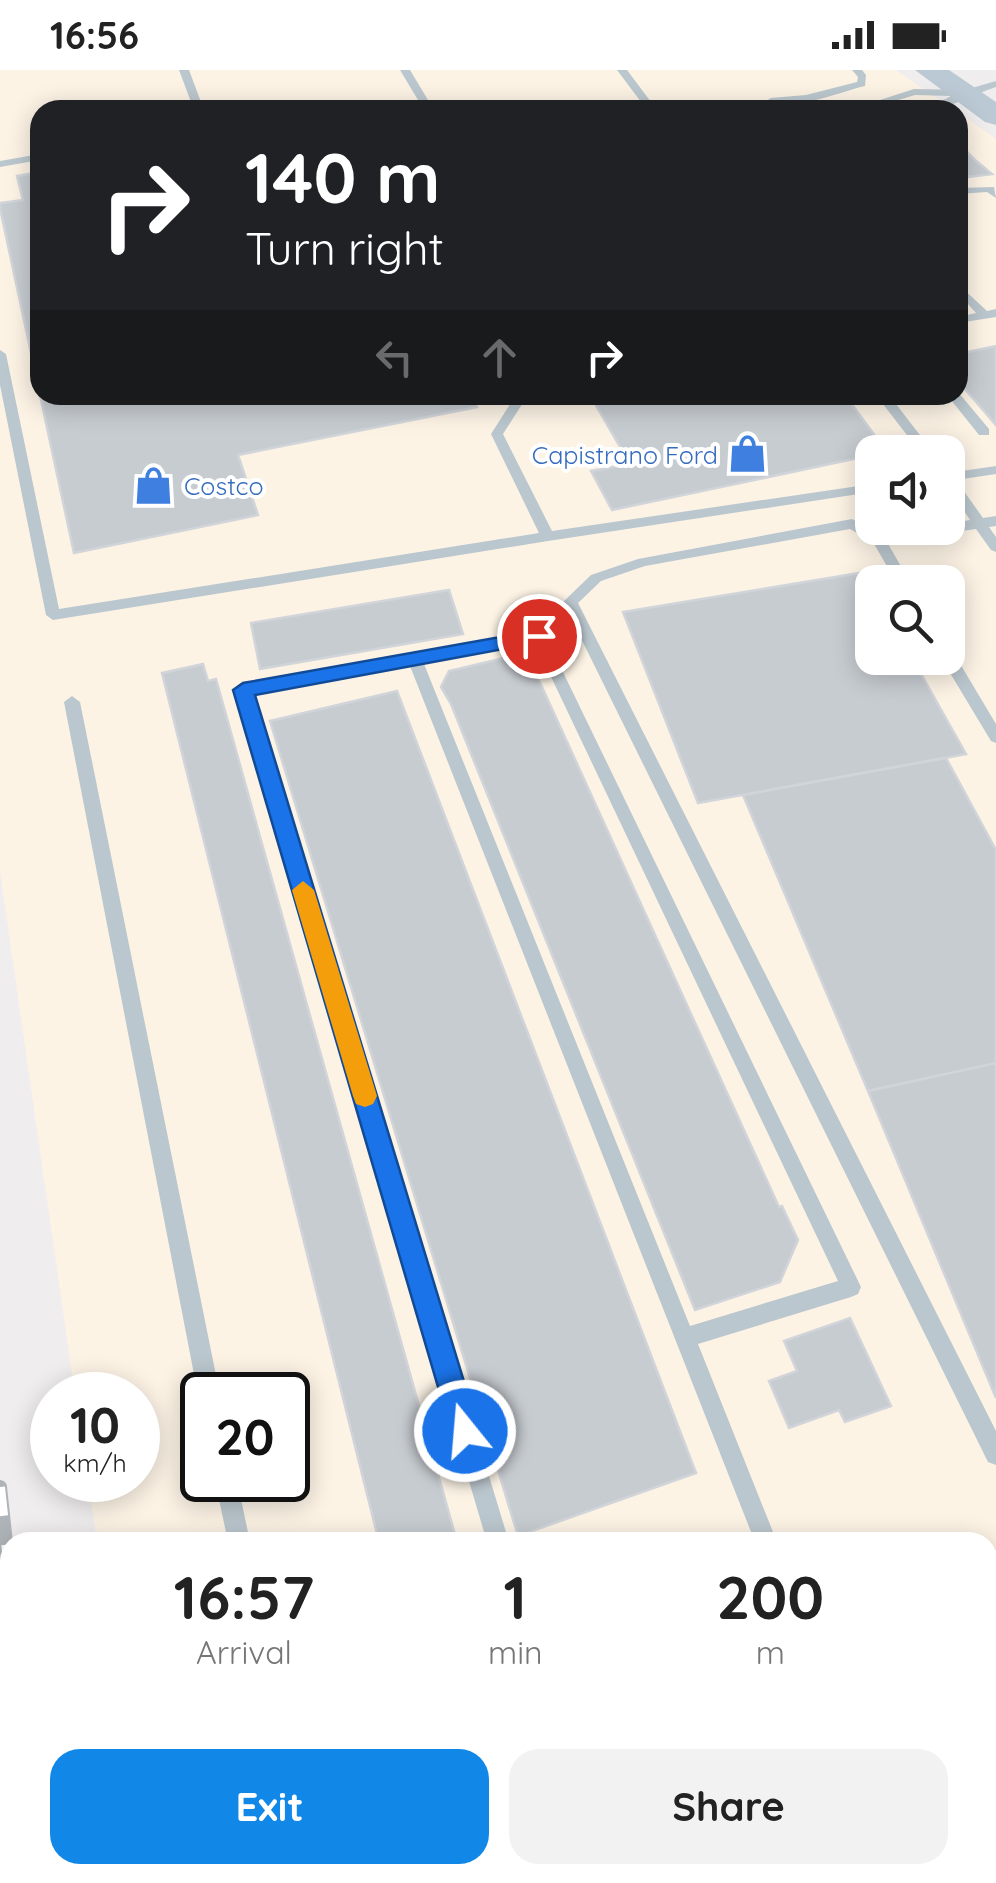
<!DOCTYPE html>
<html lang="en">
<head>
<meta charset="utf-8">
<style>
	:root { --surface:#fff; --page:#f2f2f2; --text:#222; --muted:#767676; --accent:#1188e7 }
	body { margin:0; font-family:Quicksand,sans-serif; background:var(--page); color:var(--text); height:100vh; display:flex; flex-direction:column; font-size:38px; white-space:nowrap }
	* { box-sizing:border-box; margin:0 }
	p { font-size:32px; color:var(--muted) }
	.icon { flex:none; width:55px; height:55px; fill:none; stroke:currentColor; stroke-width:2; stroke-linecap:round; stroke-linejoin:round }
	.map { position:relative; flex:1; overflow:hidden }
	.details { position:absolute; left:0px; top:1462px; width:998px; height:352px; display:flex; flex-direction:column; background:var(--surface); border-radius:30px 30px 0 0; box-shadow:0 5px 25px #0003 }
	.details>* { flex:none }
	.banner { position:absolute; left:30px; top:30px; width:938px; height:305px; border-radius:30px; box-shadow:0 5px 25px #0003; background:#202124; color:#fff; overflow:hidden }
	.buttons { position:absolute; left:855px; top:365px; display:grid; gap:20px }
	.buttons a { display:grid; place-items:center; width:110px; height:110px; border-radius:20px; background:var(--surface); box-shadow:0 5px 25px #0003; font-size:50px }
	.speed { position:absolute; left:30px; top:1302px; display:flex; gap:20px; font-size:50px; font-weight:700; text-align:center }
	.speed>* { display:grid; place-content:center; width:130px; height:130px; border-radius:50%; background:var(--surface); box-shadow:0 5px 25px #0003; line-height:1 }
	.speed small { font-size:25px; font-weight:400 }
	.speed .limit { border:5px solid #111; border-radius:15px; background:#fff; color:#111 }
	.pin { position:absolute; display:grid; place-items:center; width:85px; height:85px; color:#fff; margin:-42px; border:5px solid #fff; border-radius:50%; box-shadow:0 2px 10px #0007 }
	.me { position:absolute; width:110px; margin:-55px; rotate:343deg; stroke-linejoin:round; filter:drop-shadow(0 0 8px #0008) }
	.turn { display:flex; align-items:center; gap:35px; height:210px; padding:0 50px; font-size:45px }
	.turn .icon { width:130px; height:130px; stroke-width:2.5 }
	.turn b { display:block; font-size:70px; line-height:85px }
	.lanes { display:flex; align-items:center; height:95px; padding:0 50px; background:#0003; justify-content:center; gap:50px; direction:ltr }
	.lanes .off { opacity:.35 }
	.eta { display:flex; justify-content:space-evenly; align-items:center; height:170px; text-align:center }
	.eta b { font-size:60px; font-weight:700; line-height:70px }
	.action { display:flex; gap:20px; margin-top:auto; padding:20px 50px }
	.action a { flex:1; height:115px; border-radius:30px; background:var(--accent); color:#fff; font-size:40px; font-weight:700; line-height:115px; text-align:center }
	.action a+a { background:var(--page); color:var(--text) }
	.status { display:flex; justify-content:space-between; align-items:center; height:70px; padding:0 50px; background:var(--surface); direction:ltr }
	.status svg { height:28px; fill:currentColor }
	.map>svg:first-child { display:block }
	.commercial { fill:#fcf3e5; fill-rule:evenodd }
	.building { fill:#c7ccd1; stroke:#d1d5da; stroke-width:2.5 }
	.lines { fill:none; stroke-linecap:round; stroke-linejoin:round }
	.service { fill:#bbc7ce; fill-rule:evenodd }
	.minor { fill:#bbc7ce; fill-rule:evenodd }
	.secondary { fill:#bac9d3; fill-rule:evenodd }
	.rail-casing { stroke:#afb4b8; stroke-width:14 }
	.rail { stroke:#fff; stroke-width:10; stroke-dasharray:29; stroke-linecap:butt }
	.route { fill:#1a73e8; stroke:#114b97; stroke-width:2.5 }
	.slow { fill:#f59e0b }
	.labels { text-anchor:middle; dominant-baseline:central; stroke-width:8; stroke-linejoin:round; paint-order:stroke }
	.far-shop-label { font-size:25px; fill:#366cbe; stroke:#fff; text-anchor:end }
</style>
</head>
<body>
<div class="status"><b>16:56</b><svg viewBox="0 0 49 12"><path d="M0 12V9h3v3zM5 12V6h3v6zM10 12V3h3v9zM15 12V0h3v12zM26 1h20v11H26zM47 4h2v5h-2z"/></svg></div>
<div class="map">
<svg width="996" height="1813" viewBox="0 0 996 1813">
	<rect width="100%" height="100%" fill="#f0edee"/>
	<path class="commercial" d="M0,0h896l58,40h-914v285h918v-283l38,27v1744h-808l-1,-8h801v-333h-891l-9,-62h50v-85h-63l-75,-524zM872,382h76v76h-76zM872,512h76v76h-76zM202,1325h86v85h-86z"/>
	<path class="building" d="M958,73l17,17 17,14 -34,4z
		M40,102v223l-40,-187v-5l23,-3 -6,-24z
		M996,276v79l-38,-44v-27z
		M40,325h437l-5,1 5,11 -239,48 20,60 -184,38z
		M590,325h255l42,57 -275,58 -21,-39 39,-7z
		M866,502l6,13v73h40l54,96 -268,49 -75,-191z
		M449,520l14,44 -203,35 -9,-46z
		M508,587l24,8 247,542 3,-1 16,34 -18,42 -85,28 -244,-606 -10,-17 8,-16z
		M203,594l5,17 8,-2 241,863h-78l-217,-869z
		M397,621l299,782 -178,63 -248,-815z
		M946,688l50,92v213l-128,28 -125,-296z
		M996,993v335l-128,-307z
		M850,1248l41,88 -46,16 -6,-12 -50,18 -20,-47 28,-10 -13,-30z"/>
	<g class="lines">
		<path class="service" d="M179,0h10l15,40h-10z
			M400,0h10l24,40h-10z
			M617,0h10l30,40h-10z
			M852,0h10l4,5 -1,11c-29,7 -72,26 -99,15l5,-3 35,-3 51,-13 1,-5z
			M996,11v6c-22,7 -49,23 -71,23l26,-14 -36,-1 -50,15h-16l65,-21 51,1z
			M342,37l7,1 1,2h-13z
			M40,84v6l-40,7v-6z
			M994,117l2,11 -9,-6 -29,2v-6z
			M958,214l29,27 9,-2v8l-38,6v-6l18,-4 -18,-20z
			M0,280l6,4 53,255 480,-76 -48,-99 25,-39h12l-25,39 49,97 320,-47v8l-324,49 -495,79 -7,-5 -46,-230z
			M958,322l31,37v6h-10l-32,-40h11z
			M876,325h13l44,57h-13z
			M996,396v8l-40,6 27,38 13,-2v10l-7,1 7,10v15l-5,-2 -15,-21 -89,13 23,40h-14l-23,-40 -23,-13 -205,37 -44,15 -23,22 418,828v34l-8,-3 -425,-860 28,-27 47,-16 214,-40 28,15 43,-6h25v-4l22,-4 -22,-33v-14z
			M539,562l7,5 315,650 -3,7 -7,3 -153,47 79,198h-22l-345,-876 -158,28 257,848h-22l-252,-852 8,-6zM535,573l303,638 -148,45 -266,-662z
			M948,581l5,1 43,72v19l-5,-2 -50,-83h7z
			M72,626l8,6 140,693h-18v8l-4,-8 -134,-693z
			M215,1410h22l13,62h-22z
			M347,1805h47l-4,8h-39z"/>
		<path class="minor" d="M996,1578v50l-8,2v-50z"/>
		<path class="secondary" d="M915,0h34l47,32v23l-11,-3z"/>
		<defs>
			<path id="rail" d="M0,1417l10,93
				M42,1805l1,8"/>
		</defs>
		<use href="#rail" class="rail-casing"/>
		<use href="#rail" class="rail"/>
	</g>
	<path class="route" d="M539,560l7,2v9l-291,54 224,736 -4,10 -10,4 -10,-4 -4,-10 -218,-741 10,-7z"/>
	<path class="slow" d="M303,811l11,9 63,206 -4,8 -8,3 -9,-3 -3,-8 -61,-206z"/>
	<defs>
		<symbol id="shop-bare" viewBox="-9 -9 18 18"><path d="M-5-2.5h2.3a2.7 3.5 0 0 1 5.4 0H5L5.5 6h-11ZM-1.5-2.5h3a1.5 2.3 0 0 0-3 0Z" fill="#3f7fe0" stroke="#fff" stroke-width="2.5" paint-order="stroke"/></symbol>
	</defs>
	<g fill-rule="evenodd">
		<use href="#shop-bare" x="720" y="356" width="55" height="55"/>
		<use href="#shop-bare" x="126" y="388" width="55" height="55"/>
	</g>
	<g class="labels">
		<g class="far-shop-label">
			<text x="718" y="384">Capistrano Ford</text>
			<text x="184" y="415" text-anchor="start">Costco</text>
		</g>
	</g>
</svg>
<div class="buttons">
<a><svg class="icon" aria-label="sound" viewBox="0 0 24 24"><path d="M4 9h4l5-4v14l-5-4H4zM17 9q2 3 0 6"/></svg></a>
<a><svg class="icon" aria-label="search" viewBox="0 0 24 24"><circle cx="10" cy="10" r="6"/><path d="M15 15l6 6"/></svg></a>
</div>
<div class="speed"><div>10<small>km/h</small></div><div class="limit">20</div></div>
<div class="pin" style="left:539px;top:566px;background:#d93025"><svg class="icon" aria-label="arrive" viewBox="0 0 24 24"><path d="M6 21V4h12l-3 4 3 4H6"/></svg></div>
<svg class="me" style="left:465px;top:1361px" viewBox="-20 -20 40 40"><circle r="17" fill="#1a73e8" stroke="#fff" stroke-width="3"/><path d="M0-11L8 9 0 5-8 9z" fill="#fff"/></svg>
<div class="banner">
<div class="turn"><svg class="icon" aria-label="right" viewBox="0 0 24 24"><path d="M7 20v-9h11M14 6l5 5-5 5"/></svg><div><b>140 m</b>Turn right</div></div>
<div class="lanes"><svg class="icon off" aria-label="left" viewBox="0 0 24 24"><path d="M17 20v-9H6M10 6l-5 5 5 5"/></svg><svg class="icon off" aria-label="ahead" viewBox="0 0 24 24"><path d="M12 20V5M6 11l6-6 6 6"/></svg><svg class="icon" aria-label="right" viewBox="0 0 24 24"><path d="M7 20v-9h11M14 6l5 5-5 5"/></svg></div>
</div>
<section class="details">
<div class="eta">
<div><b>16:57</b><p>Arrival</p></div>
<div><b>1</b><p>min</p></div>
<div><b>200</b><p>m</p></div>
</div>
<div class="action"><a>Exit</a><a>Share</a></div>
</section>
</div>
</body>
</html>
